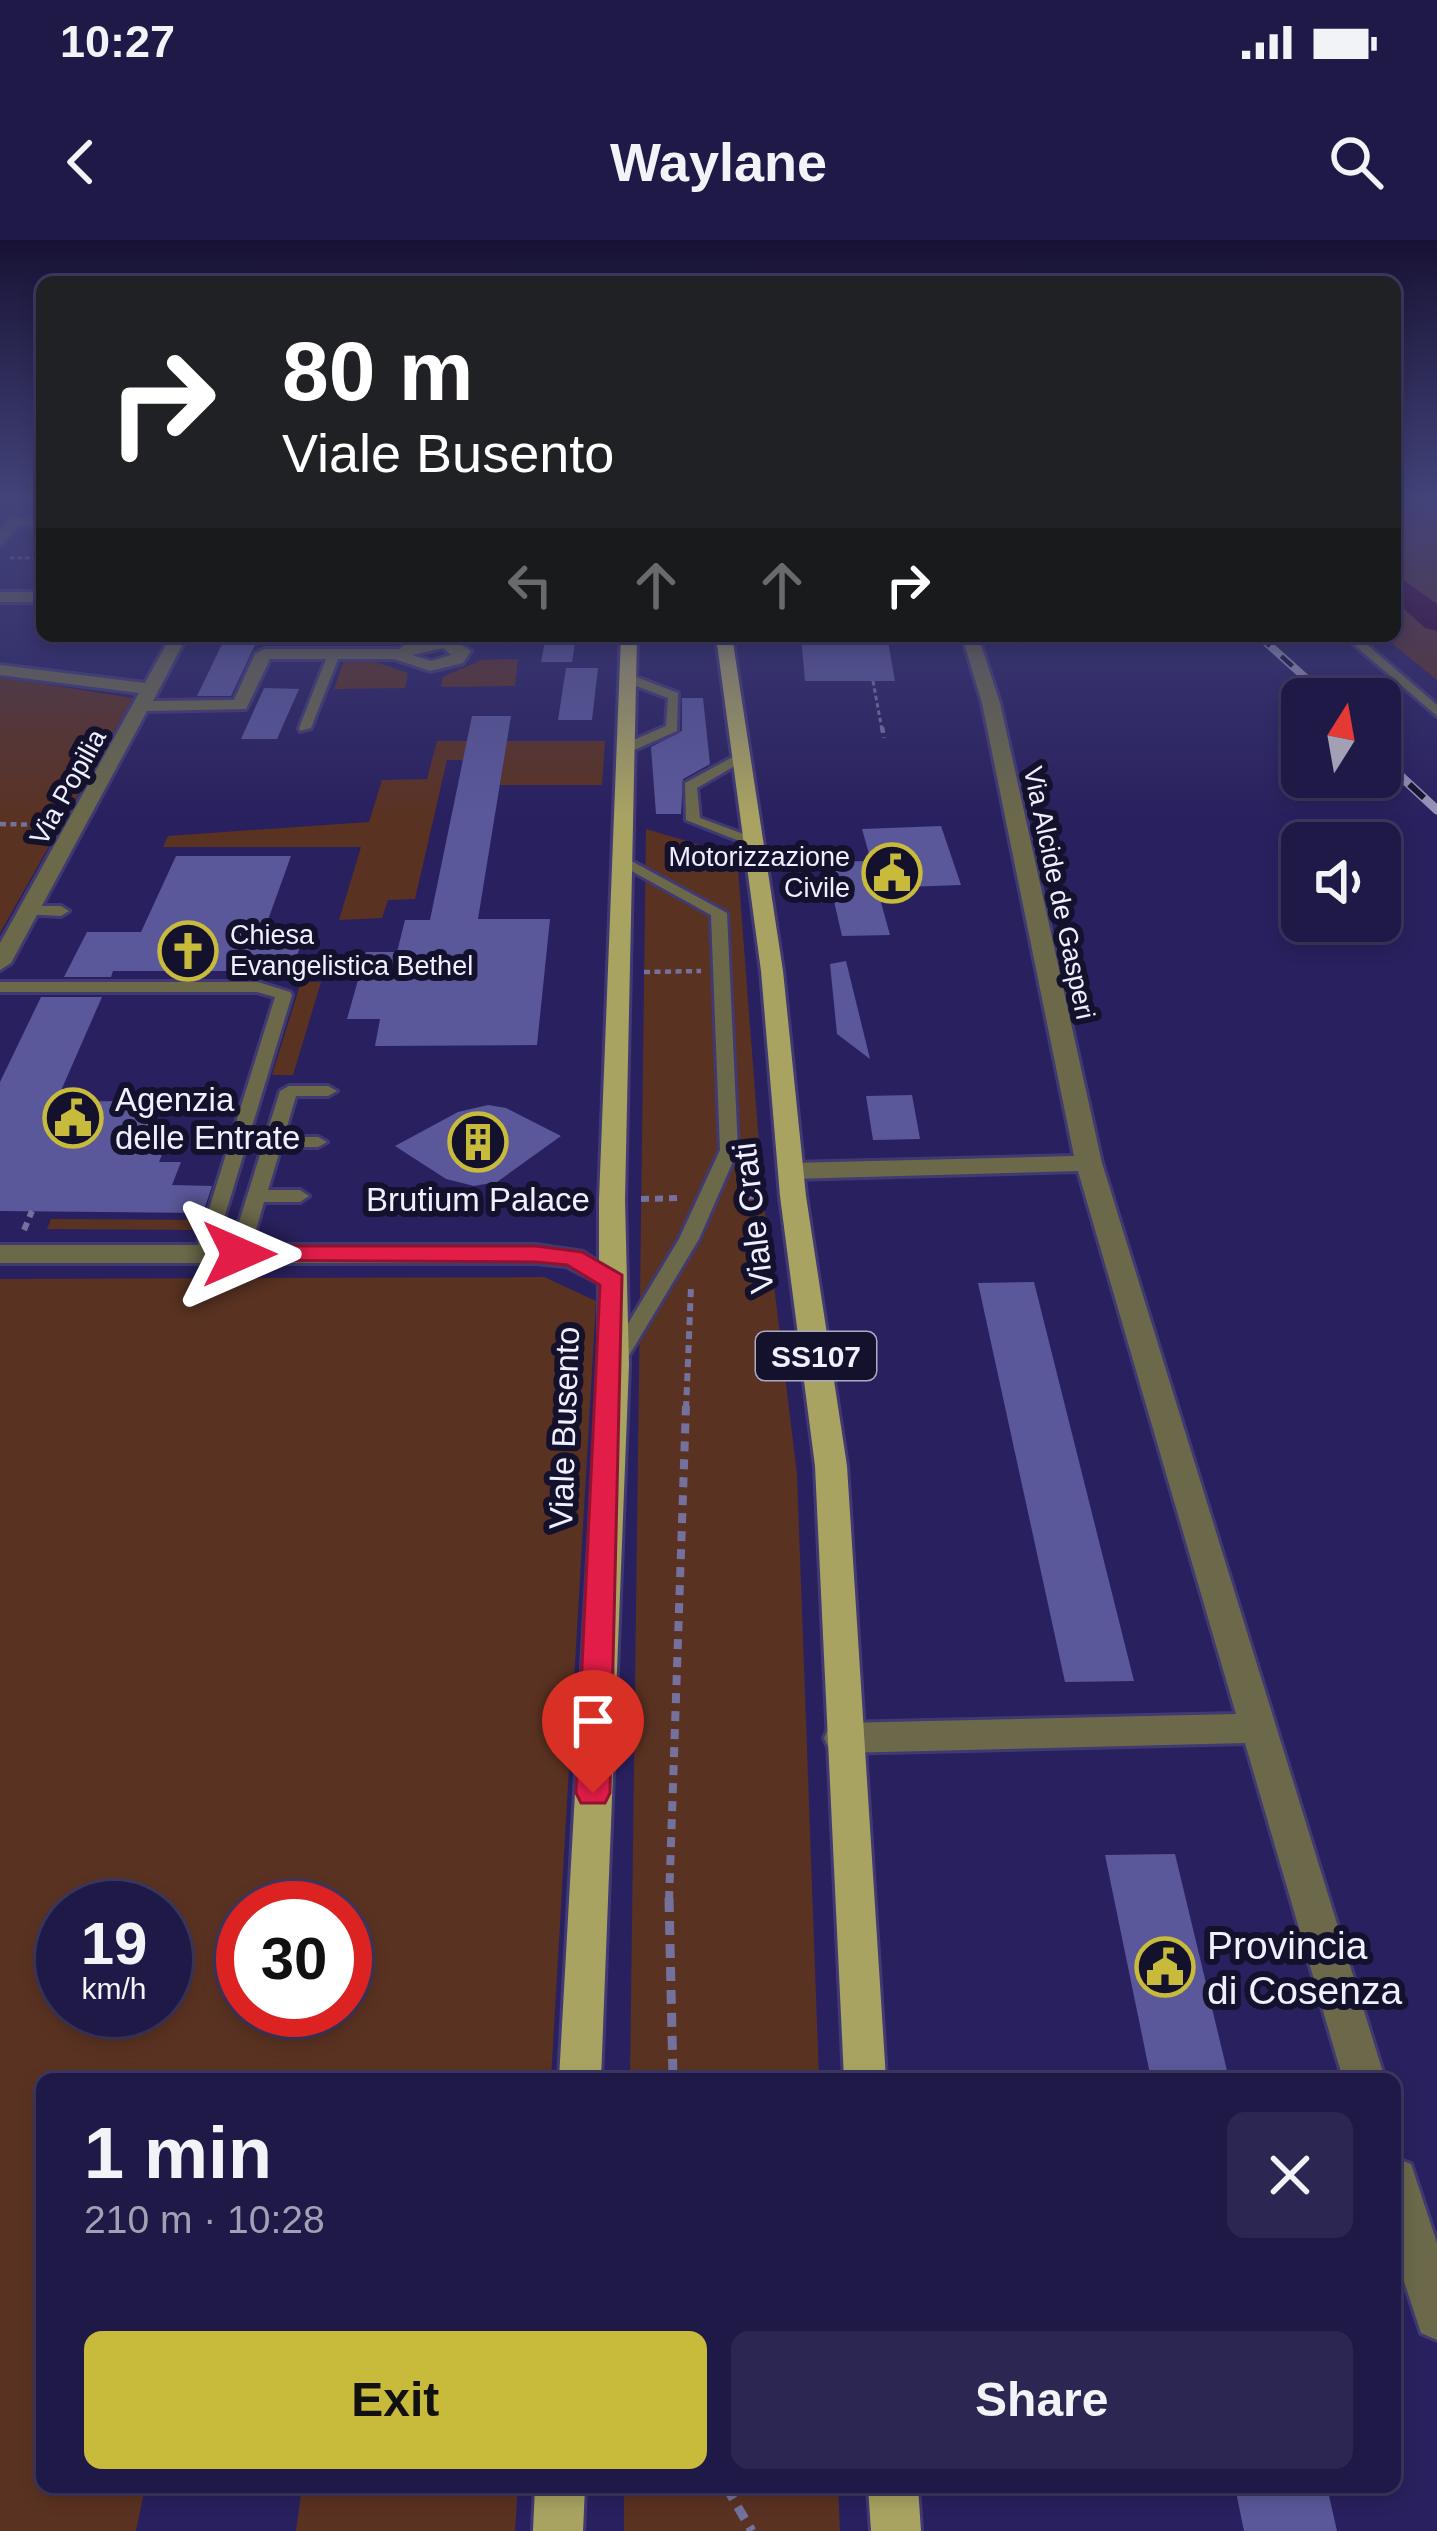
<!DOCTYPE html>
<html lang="en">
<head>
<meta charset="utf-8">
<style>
	:root { --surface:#1f1947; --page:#2c2652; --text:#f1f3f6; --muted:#a1a0b4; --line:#3c3860; --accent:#c8bb3b }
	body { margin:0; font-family:Helvetica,sans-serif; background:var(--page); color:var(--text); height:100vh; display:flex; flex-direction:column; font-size:45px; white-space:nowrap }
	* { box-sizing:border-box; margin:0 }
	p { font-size:39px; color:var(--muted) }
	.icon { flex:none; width:66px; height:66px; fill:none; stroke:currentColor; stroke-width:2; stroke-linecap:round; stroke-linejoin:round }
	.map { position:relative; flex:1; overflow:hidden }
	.sheet { position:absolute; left:36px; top:1833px; width:1365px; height:420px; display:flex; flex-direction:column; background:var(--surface); border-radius:18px; box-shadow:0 6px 18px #0003,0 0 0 3px var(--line) }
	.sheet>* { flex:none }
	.guide { position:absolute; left:36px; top:36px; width:1365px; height:366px; border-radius:18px; box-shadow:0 6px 18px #0003,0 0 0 3px var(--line); background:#202124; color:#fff; overflow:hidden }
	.needle { width:78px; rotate:11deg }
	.fabs { position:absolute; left:1281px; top:438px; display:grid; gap:24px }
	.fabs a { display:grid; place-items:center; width:120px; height:120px; border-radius:18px; background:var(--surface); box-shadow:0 6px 18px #0003,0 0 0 3px var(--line); font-size:60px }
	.speed { position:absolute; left:36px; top:1641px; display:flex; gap:24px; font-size:60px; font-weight:700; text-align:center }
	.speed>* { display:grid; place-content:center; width:156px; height:156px; border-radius:50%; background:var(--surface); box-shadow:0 6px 18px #0003,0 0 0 3px var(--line); line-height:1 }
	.speed small { font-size:30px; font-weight:400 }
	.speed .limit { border:18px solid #d22; background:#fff; color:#111 }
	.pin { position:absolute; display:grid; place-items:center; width:102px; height:102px; color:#fff; margin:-123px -51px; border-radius:50% 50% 50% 0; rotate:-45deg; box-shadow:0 0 12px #0007 }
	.pin .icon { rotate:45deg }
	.me { position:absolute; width:132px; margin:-66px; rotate:90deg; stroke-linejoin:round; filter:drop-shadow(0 0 9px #0008) }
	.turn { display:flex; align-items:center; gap:42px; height:252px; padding:0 48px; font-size:54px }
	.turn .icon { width:156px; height:156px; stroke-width:2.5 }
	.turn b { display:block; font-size:84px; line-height:102px }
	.lanes { display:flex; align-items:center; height:114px; padding:0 48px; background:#0003; justify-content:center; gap:60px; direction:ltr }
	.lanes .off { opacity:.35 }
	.round { display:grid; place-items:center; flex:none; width:126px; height:126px; border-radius:18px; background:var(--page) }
	.summary { display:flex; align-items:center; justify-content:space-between; height:204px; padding:0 48px }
	h1 { font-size:72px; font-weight:600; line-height:90px }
	.action { display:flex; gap:24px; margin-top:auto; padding:24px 48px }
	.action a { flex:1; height:138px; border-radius:18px; background:var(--accent); color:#111; font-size:48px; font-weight:600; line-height:138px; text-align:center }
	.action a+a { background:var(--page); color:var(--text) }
	.status { display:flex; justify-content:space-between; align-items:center; height:84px; padding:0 60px; background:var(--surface); direction:ltr }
	.status svg { height:33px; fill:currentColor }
	header { display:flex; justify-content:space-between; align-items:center; height:156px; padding:0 48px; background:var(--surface); font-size:54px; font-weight:600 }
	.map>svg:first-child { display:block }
	.green { fill:#5a3222; fill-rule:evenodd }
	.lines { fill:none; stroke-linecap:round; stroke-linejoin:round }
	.river { fill:#360026; fill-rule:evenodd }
	.building { fill:#5a589a }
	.lane-casing { stroke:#413a72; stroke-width:6 }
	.street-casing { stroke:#413a72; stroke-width:6 }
	.primary-casing { stroke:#413a72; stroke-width:6 }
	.path-far4 { stroke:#75719d; stroke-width:3; stroke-dasharray:4.5 3; stroke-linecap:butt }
	.path-far3 { stroke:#75719d; stroke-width:4.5; stroke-dasharray:6 4.5; stroke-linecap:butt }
	.path-far2 { stroke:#75719d; stroke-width:6; stroke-dasharray:8 6; stroke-linecap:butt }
	.path-far1 { stroke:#75719d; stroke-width:8; stroke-dasharray:10 8; stroke-linecap:butt }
	.path { stroke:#75719d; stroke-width:9; stroke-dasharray:14 9; stroke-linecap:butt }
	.lane { fill:#6b694a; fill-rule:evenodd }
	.street { fill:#6b694a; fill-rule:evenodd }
	.primary { fill:#a9a362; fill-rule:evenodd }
	.rail-far1-casing { stroke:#9895b9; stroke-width:8 }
	.rail-casing { stroke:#9895b9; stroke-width:9 }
	.rail-far1 { stroke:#13112c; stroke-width:4.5; stroke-dasharray:15; stroke-linecap:butt }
	.rail { stroke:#13112c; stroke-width:6; stroke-dasharray:20; stroke-linecap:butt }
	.route { fill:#e11d48; stroke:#92132f; stroke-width:3 }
	.labels { text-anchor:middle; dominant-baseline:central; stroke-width:12; stroke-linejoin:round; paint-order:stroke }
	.far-street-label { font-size:27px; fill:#eeefff; stroke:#13112c }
	.far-poi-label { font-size:27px; fill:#eeefff; stroke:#13112c; text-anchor:end }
	.shield { fill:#13112c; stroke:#acacc0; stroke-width:3 }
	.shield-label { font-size:30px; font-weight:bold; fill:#eeefff }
	.poi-label { font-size:33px; fill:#eeefff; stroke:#13112c; text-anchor:start }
	.street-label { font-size:33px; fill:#eeefff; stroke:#13112c }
	.near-poi-label { font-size:39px; fill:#eeefff; stroke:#13112c; text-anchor:start }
</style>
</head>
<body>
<div class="status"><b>10:27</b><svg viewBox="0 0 49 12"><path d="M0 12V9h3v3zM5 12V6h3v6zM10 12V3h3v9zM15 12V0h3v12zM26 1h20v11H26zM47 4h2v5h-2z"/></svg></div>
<header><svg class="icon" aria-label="back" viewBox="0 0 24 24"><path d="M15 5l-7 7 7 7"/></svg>Waylane<svg class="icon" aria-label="search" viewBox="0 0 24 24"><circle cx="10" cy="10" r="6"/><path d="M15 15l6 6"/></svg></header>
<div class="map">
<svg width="1437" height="2291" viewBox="0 0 1437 2291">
	<rect width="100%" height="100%" fill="#29215f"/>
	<path class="green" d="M1395,257h42v183l-54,-44h12z
		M518,419l-3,27 -74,1 2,-10 38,-17z
		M344,420h26l38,13 -3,15 -71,1z
		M0,437l133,21 -133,235z
		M437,501h168l-3,44h-102l3,-25h-56l-32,139 -27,1 -6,18 -43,2 22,-73h-198l5,-11 201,-14 13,-42 45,-1z
		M646,589l91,27 26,340 34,278 22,605h-189z
		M301,742h20l-28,93h-21z
		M51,979l153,1 -4,10 -153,-1z
		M544,1037l52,24 -45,778h-509v408h103l-9,44h-136v-1252zM165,1668v102h-102v-102zM243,1668h102v102h-102z
		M302,2247h216l-3,44h-219z
		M624,2247h214l2,44h-216z"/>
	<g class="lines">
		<path class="river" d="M1395,334l42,30v27l-12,-3 -30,-27z"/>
	</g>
	<path class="building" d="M226,396h33l-28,60h-34z
		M546,396h30l-4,26h-31z
		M801,396h86l8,45h-90z
		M566,428h32l-6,52h-34z
		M264,448l35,1 -22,50h-36z
		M682,458h21l7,66 -27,15 -2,35h-25l-5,-67 31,-16z
		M472,476h39l-33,203h72l-13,126 -162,1 5,-27h-33l19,-67h31l8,-32h25z
		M941,586l20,59 -84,3 13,47 -48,1 -17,-74 46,-1 -9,-32z
		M176,616h115l-27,75h41l-13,40h-179l-2,6h-47l23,-45h54z
		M846,721l24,98 -33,-25 -7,-70z
		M41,757h61l-46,105 66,-1 48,34 -11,27h22l-9,23 40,1 -9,27 -203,-2v-129z
		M912,855l8,44 -47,1 -7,-44z
		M488,865l18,3 55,28 -64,46 -23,4 -28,-7 -51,-33 63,-34z
		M1034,1042l100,399 -69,1 -87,-399z
		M1175,1614l54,225h-78l-46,-224z
		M1235,2247h92l10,44h-93z"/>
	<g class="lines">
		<defs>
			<path id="lane" d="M1344,396h13l80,69v11z
				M334,410l6,4 -29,74 -11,3 -1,-3 29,-74z
				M623,435h8l47,18 -1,38 -45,20h-10v-6l44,-19 2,-28 -45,-17z
				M740,513l7,4 -2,3 -48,28 3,30 57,21 2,3 -7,4 -66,-26 -1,-37z
				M624,617l103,56 11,237 -39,89 -77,128 -7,2 -10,-7 74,-123 41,-89 -9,-235 -92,-51 -2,-3z
				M29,666h32l8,5 -8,5 -37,-2v-6z
				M0,742h258l32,10 2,3 -80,263 -7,2 -10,-6 80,-257 -18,-5h-257z
				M289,846h39l9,5 -9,5h-32l-12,41h34l9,5 -9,5h-37l-13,43h32l9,6 -9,6h-36l-15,52 -10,6 -7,-2 -3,-4 51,-163z"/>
			<path id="street" d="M42,278v8h-24l-18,20v-15l9,-12z
				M0,352h42v10h-42z
				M171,396h16l-34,65 81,-1 21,-46 9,-5h135c20,-16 52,-13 72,2l-8,12 -33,8 -36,-12h-124l-24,50 -99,2 -136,252 -11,7v-27l139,-250 -139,-18v-10l145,18zM443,408l8,7 -20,6 -19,-6z
				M962,396h16l22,67 102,460 283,916h-42l-98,-336 -403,10 -13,-4 -5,-11 5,-11 13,-4 394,-9 -158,-543 -287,8 -13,-8 13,-8 283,-7 -92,-453z
				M0,1005h536l47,7 44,29 -14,9 -47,-24 -30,-3h-536z
				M1395,1918l16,6 26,79v97l-16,-7 -26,-79z"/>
			<path id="primary" d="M621,396h16l-12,564 4,164 -28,715h-42l40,-715v-164z
				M716,396h16l51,335 23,225 41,270 39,613h-42l-29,-613 -35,-270 -19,-225z
				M535,2247h50l-2,44h-50z
				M868,2247h50l3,44h-50z"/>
		</defs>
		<use href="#lane" class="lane-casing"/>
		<use href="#street" class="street-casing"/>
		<use href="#primary" class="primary-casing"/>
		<path class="path-far4" d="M10,318h32
			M873,441l9,49"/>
		<path class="path-far3" d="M882,487l2,11
			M0,584l46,1
			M644,732l57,-1"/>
		<path class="path-far2" d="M735,957l28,-1
			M641,959l39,-1
			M24,990l8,-19
			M686,1169l5,-122"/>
		<path class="path-far1" d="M669,1661l17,-495"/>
		<path class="path" d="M669,1658l4,181
			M726,2247l26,44"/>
		<use href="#lane" class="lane"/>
		<use href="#street" class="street"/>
		<use href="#primary" class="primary"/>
		<defs>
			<path id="rail-far1" d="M1259,396l70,63"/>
			<path id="rail" d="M1380,517l57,53"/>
		</defs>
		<use href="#rail-far1" class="rail-far1-casing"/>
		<use href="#rail" class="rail-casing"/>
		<use href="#rail-far1" class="rail-far1"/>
		<use href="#rail" class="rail"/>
	</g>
	<linearGradient id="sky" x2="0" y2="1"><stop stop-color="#171234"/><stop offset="0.45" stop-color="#43437a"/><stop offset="1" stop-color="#43437a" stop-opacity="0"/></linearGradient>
	<rect width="1437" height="577" fill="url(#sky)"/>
	<path class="route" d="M239,1006h297l46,6 40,23 -12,518 -5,10h-24l-5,-10 24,-508 -33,-20 -31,-3 -306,-2 -4,-6z"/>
	<defs>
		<symbol id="civic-ring" viewBox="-11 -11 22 22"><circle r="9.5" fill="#13112c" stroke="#c8bb3b" stroke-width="1.5"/><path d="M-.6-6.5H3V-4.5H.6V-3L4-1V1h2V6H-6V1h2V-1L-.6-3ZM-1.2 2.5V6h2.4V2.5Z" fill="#c8bb3b"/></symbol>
		<symbol id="church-ring" viewBox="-11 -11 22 22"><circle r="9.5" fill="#13112c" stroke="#c8bb3b" stroke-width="1.5"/><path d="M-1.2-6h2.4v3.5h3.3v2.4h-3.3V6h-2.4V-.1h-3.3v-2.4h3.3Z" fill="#c8bb3b"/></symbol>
		<symbol id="building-ring" viewBox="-11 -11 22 22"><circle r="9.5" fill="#13112c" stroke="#c8bb3b" stroke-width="1.5"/><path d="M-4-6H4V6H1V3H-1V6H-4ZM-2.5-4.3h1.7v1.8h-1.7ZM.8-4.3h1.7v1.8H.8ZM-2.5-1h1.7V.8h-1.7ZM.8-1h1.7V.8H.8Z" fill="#c8bb3b"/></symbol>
	</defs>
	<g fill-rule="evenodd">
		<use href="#civic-ring" x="859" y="600" width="66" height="66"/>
		<use href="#church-ring" x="155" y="678" width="66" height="66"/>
		<use href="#civic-ring" x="40" y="845" width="66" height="66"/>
		<use href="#building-ring" x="445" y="869" width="66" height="66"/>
		<use href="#civic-ring" x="1132" y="1694" width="66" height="66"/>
	</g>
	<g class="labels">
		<g class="far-street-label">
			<text transform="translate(68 547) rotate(-61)">Via Popilia</text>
			<text transform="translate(1059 653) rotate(78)">Via Alcide de Gasperi</text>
		</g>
		<g class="far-poi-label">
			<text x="850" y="617">Motorizzazione<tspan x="850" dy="31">Civile</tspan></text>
			<text x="230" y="695" text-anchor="start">Chiesa<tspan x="230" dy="31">Evangelistica Bethel</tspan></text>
		</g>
		<rect class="shield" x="756" y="1092" width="120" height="48" rx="9"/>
		<g class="shield-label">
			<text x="816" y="1116">SS107</text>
		</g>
		<g class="poi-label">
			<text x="115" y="859">Agenzia<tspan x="115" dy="38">delle Entrate</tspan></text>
			<text x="478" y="959" text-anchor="middle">Brutium Palace</text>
		</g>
		<g class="street-label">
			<text transform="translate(753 978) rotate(-97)">Viale Crati</text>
			<text transform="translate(564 1188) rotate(-88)">Viale Busento</text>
		</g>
		<g class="near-poi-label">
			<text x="1207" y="1705">Provincia<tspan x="1207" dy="45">di Cosenza</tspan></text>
		</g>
	</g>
</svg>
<div class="fabs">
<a><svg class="needle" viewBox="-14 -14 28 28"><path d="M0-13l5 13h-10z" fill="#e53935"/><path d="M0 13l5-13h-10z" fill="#a1a0b4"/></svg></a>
<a><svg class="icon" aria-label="sound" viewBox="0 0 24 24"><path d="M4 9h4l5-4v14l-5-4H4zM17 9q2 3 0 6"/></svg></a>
</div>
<div class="speed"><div>19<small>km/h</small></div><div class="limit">30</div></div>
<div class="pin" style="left:593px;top:1553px;background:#d93025"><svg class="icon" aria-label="arrive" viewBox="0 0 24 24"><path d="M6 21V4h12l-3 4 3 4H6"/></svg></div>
<svg class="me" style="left:239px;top:1014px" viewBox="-20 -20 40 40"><path d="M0-17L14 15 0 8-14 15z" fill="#e11d48" stroke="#fff" stroke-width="4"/></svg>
<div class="guide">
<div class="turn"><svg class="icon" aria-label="right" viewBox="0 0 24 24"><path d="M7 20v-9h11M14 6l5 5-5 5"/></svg><div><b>80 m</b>Viale Busento</div></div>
<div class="lanes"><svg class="icon off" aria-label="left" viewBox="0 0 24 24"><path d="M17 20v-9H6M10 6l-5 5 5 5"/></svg><svg class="icon off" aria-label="ahead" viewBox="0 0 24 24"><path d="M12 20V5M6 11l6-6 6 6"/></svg><svg class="icon off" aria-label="ahead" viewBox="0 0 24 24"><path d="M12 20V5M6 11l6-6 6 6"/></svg><svg class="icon" aria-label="right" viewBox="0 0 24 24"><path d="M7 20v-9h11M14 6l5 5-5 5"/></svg></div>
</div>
<section class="sheet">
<div class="summary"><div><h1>1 min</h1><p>210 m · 10:28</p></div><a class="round"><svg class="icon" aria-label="close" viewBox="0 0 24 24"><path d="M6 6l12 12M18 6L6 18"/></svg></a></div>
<div class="action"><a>Exit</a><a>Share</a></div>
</section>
</div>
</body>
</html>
